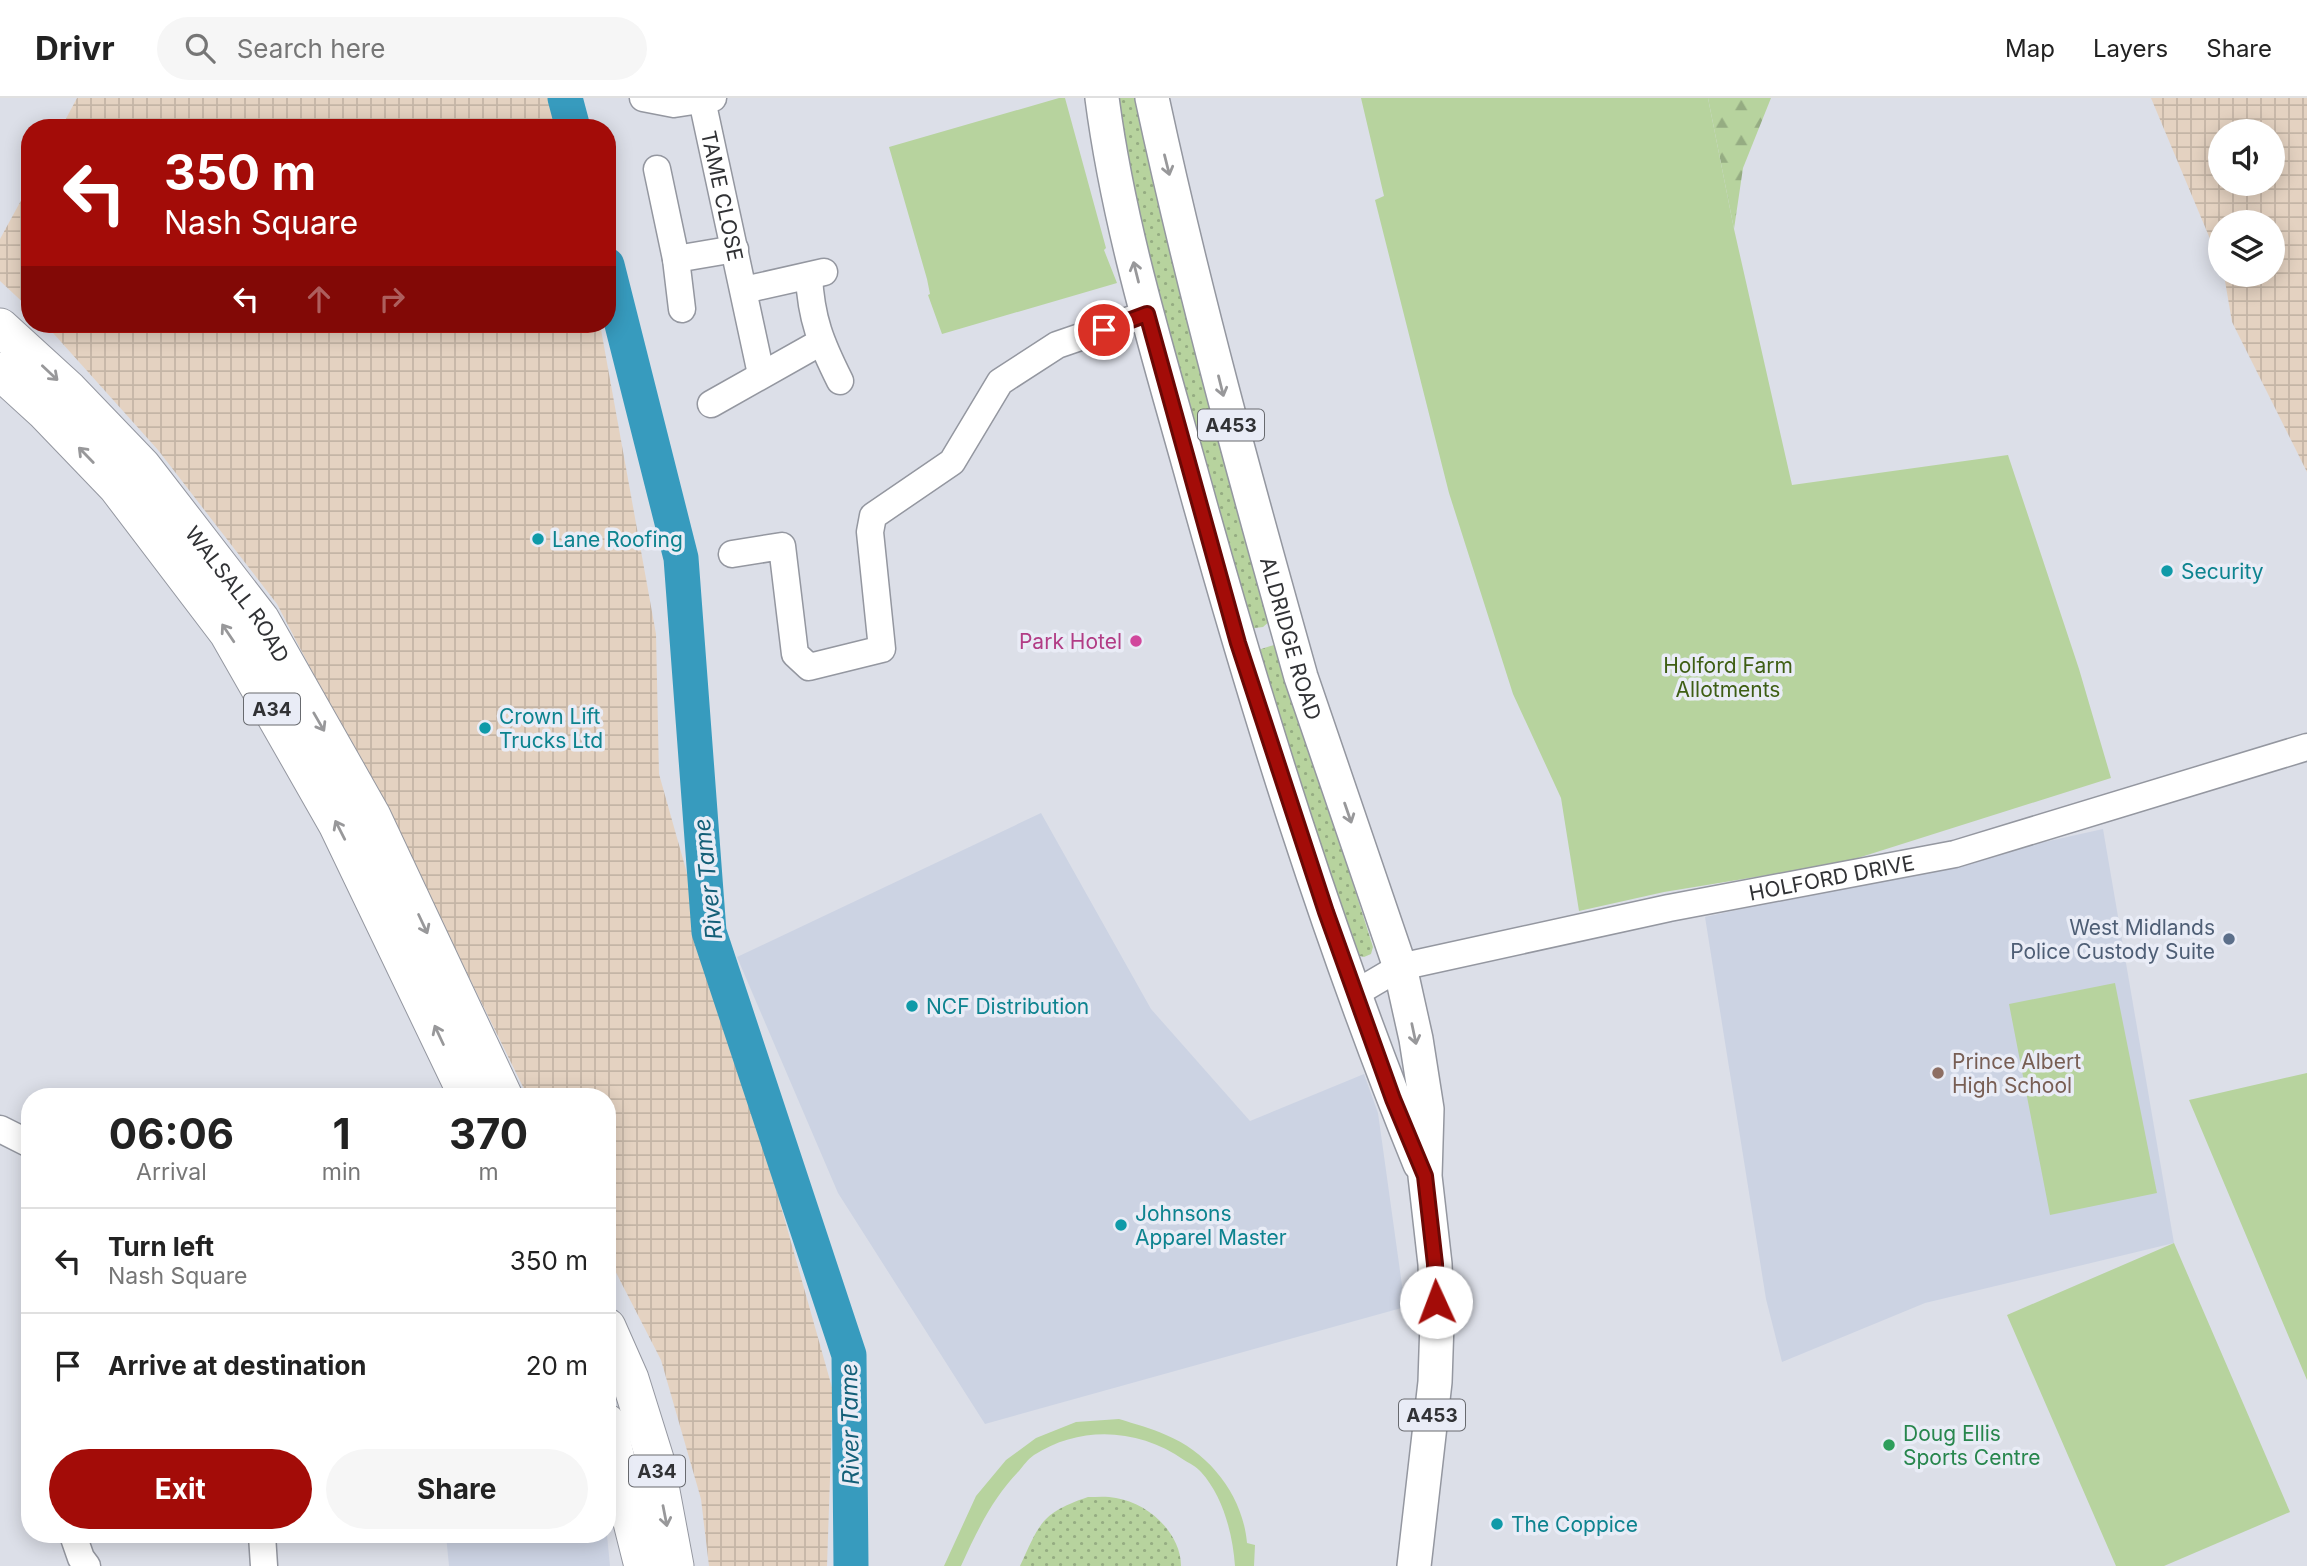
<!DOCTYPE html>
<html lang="en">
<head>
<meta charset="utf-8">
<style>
	:root { --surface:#fff; --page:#f6f6f6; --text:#222; --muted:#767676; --line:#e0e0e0; --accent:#a30c08 }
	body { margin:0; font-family:Inter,sans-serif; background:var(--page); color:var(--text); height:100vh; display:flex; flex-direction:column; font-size:26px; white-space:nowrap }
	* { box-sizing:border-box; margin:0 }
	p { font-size:23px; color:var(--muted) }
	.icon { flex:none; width:38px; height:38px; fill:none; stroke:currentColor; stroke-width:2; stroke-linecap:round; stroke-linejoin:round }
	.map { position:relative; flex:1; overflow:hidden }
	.details { position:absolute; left:21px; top:990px; width:595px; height:455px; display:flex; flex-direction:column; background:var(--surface); border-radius:28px; box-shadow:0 4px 18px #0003 }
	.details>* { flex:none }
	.hud { position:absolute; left:21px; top:21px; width:595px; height:214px; border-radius:28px; box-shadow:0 4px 18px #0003; background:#a30c08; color:#fff; overflow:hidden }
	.tools { position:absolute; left:2208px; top:21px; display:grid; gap:14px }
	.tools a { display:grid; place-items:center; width:77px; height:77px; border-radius:50%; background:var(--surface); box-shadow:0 4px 18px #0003; font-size:35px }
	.pin { position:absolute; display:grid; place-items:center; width:60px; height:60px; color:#fff; margin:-30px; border:4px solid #fff; border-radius:50%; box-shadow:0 2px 7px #0007 }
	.me { position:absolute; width:77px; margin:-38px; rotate:358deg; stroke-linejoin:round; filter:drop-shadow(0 0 5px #0008) }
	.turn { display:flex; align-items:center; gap:24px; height:147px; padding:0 28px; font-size:32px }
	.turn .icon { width:91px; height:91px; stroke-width:2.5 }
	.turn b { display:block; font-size:49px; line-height:60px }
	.lanes { display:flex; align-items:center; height:66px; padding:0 28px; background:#0003; justify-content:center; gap:35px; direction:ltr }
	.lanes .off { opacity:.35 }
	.eta { display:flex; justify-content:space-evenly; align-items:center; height:119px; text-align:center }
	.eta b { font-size:42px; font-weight:700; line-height:49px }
	.button { display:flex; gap:14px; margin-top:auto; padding:14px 28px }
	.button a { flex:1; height:80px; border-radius:42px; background:var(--accent); color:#fff; font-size:28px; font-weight:700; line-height:80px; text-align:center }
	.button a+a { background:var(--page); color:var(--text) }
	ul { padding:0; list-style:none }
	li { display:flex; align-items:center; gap:21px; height:105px; padding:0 28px; border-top:2px solid var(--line) }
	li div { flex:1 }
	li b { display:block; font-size:26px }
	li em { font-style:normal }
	header { display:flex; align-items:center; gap:42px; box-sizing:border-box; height:98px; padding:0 35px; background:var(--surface); border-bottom:2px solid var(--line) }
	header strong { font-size:33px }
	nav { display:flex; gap:38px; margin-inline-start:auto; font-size:24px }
	.search { width:490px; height:63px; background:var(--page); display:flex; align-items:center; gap:18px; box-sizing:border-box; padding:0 24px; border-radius:38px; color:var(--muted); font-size:26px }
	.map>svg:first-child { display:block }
	.built { fill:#ccd3e3 }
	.industrial { fill:url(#industrial-grid); fill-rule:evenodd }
	.grass { fill:url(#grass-dots) }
	.forest { fill:url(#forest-firs) }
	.green { fill:#b7d39e }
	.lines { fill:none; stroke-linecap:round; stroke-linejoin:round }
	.river { stroke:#379bbe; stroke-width:35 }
	.minor-casing { stroke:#9497a0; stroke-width:29 }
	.major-casing { stroke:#9497a0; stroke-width:36 }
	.highway-casing { stroke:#9497a0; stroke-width:39 }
	.minor { stroke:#fff; stroke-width:26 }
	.major { stroke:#fff; stroke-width:33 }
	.highway { stroke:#fff; stroke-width:37 }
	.oneway { stroke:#98989a }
	.route-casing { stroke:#6a0805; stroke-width:18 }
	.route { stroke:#a30c08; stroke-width:12 }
	.culture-dot { fill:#0f9aa8; stroke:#e9ecf6; stroke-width:2.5 }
	.hotel-dot { fill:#d1479c; stroke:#e9ecf6; stroke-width:2.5 }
	.service-dot { fill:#5c6f8a; stroke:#e9ecf6; stroke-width:2.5 }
	.education-dot { fill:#8d6e63; stroke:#e9ecf6; stroke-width:2.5 }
	.leisure-dot { fill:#2e9e5b; stroke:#e9ecf6; stroke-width:2.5 }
	.labels { text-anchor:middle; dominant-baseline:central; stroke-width:7; stroke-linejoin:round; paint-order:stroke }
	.shield { fill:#e9ecf6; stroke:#686a6f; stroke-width:2 }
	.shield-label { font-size:19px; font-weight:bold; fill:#313235 }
	.street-label { font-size:21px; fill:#313235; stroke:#e9ecf6 }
	.culture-label { font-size:21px; fill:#0d838f; stroke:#e9ecf6; text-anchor:start }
	.hotel-label { font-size:21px; fill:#b23c85; stroke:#e9ecf6; text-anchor:end }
	.park-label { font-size:21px; fill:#3e5e14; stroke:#e9ecf6 }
	.service-label { font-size:21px; fill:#4e5e75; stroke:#e9ecf6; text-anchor:end }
	.education-label { font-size:21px; fill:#785e54; stroke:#e9ecf6; text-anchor:start }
	.leisure-label { font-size:21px; fill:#27864d; stroke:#e9ecf6; text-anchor:start }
	.water-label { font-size:23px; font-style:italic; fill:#135f78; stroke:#e9ecf6 }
</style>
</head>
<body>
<header>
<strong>Drivr</strong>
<div class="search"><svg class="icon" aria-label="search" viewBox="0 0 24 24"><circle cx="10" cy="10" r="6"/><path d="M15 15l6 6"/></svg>Search here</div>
<nav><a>Map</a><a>Layers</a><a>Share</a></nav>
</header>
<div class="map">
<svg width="2307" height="1468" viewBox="0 0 2307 1468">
	<defs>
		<pattern id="industrial-grid" width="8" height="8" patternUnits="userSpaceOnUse" patternTransform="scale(1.75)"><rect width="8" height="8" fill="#e4d2c1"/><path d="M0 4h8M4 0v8" fill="none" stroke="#c4b5a6"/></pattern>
		<pattern id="grass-dots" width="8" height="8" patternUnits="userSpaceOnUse" patternTransform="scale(1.75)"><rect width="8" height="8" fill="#b7d39e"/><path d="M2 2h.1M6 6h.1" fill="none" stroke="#95ac82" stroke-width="1.8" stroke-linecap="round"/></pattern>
		<pattern id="forest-firs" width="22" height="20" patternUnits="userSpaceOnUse" patternTransform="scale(1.75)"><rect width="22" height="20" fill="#b7d39e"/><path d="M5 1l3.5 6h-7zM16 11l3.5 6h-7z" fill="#95ac82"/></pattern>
	</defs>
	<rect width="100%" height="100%" fill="#dcdfe8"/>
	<path class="built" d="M1041,715l110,196 99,112 114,-47 14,39 27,194 -420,117 -147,-231 -101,-236z
		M2103,731l71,414 -249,60 -143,59 -16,-63 -61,-382z
		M446,1437h161l3,31h-161z"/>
	<path class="industrial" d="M77,0h474l7,30h-497z
		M2151,0h156v374l-75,-150 -8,-47h49v-53h-52v43zM2221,33h52v53h-52z
		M30,86v125l-30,-28v-42z
		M45,226h555l56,310 3,140 174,617 -6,175h-118l-8,-67 -40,-139 -54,-105v-158h-79l-98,-199 -153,-294 -119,-154z"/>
	<path class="grass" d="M1116,0h19l44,174 92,348 -8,7 -16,2 -118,-416z
		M1277,546l96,303 -2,7 -7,3 -8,-2 -101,-304z
		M1088,1399c9,0 19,-1 28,1 32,5 65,35 65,68h-161c20,-43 21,-53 68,-69z"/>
	<path class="forest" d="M1708,0h63l-28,70 -9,61z"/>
	<path class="green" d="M1059,0h6l41,150 -2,2 13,33 -175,51 -14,-39 2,-1 -3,-15 -38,-132z
		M1361,0h347l26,131 58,256 216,-30 71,214 32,109 -269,85 -178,29 -85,19 -18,-113 -48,-104 -64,-201 -74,-293 9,-4z
		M2115,885l42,210 -107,22 -41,-211z
		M2307,975v307l-118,-280z
		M2174,1145l116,269 -126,54h-48l-109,-251z
		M1119,1321c16,5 32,9 47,16 44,18 77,61 81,108l8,2 -1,21h-19c-2,-31 -12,-70 -34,-94 -4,-5 -12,-9 -17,-12 -45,-32 -104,-35 -150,-5 -6,4 -11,11 -15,16 -27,28 -42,60 -58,95h-17l32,-70 30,-36 30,-22 40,-16z"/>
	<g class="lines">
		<path class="river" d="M565,0l8,30
			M607,167l74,293 28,374 140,423 2,211"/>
		<defs>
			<g id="minor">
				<path d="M643,0l31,6 39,-6"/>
				<path id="s1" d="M702,2l59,274"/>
				<path d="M657,71l19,90 6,50"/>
				<path d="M676,161l59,-10"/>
				<path d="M809,178c2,43 12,67 31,105"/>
				<path d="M744,192l80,-18"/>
				<path d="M711,306l110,-62"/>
				<path d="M732,456l50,-8 13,108 14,13 73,-18 -12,-117 3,-16 79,-54 48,-80 57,-37 90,-31"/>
				<path id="s2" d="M1356,895l44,-26 269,-59 286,-54 352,-107"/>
				<path d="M0,1031l30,15"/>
				<path d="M73,1437l8,23 6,8"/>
				<path d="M262,1437l2,31"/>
			</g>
			<g id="major">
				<path d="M1102,0c17,130 56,255 91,381 64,231 136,462 227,685"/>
				<path id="s3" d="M1152,0c42,195 95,387 149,579l99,290 16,72 11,70 -2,67 10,88 2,58 -2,60 -21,184"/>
			</g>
			<g id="highway">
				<path id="s4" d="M0,229l69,63 73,76 119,154 111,196 132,281"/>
				<path d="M0,273l44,40 73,76 111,146 109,191 131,273"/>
				<path d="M607,1229l23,52 25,80 20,107"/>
				<path d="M607,1325l36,143"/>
			</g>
		</defs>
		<use href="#minor" class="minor-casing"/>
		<use href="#major" class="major-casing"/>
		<use href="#highway" class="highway-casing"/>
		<use href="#minor" class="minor"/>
		<use href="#major" class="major"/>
		<use href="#highway" class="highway"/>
	</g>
	<defs><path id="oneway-shaft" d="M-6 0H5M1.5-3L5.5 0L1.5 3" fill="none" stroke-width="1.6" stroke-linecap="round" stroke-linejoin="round" transform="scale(1.75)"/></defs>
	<g class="oneway">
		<use href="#oneway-shaft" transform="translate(1167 67) rotate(76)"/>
		<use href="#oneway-shaft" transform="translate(1136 174) rotate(-104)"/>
		<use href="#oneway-shaft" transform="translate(50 275) rotate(43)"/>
		<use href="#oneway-shaft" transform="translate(1221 288) rotate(76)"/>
		<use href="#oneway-shaft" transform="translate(86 357) rotate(-134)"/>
		<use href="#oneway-shaft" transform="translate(228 535) rotate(-124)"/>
		<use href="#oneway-shaft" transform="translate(319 624) rotate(60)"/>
		<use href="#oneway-shaft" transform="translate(1348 715) rotate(71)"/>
		<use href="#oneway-shaft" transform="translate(340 732) rotate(-117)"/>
		<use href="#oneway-shaft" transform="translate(423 826) rotate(65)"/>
		<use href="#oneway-shaft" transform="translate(1414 936) rotate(78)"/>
		<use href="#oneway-shaft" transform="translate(439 937) rotate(-115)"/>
		<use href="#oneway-shaft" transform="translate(665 1418) rotate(79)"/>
	</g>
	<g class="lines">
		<defs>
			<path id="route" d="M1104,232l43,-16 91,329 88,269 67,187 32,77 10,88 1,38"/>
		</defs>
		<use href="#route" class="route-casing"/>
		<use href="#route" class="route"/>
	</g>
	<g class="culture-dot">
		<circle cx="538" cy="441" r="7"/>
		<circle cx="2167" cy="473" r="7"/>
		<circle cx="485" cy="630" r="7"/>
		<circle cx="912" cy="908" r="7"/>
		<circle cx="1121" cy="1127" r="7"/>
		<circle cx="1497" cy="1426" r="7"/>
	</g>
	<circle class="hotel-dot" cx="1136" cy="543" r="7"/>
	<circle class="service-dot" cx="2229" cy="841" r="7"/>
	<circle class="education-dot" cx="1938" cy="975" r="7"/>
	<circle class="leisure-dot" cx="1889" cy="1347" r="7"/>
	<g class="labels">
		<g class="shield">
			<rect x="1198" y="311.5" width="66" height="31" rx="5"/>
			<rect x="244" y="595.5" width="56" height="31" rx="5"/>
			<rect x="1399" y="1301.5" width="66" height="31" rx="5"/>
			<rect x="629" y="1357.5" width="56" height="31" rx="5"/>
		</g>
		<g class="shield-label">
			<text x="1231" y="327">A453</text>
			<text x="272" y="611">A34</text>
			<text x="1432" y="1317">A453</text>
			<text x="657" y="1373">A34</text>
		</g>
		<g class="street-label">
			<text stroke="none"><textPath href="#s1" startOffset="98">TAME CLOSE</textPath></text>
			<text stroke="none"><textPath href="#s4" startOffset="359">WALSALL ROAD</textPath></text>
			<text stroke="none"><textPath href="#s3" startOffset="558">ALDRIDGE ROAD</textPath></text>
			<text stroke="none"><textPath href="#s2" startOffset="492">HOLFORD DRIVE</textPath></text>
		</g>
		<g class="culture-label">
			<text x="552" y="441">Lane Roofing</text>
			<text x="2181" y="473">Security</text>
			<text x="499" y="618">Crown Lift<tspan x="499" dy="24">Trucks Ltd</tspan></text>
			<text x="926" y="908">NCF Distribution</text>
			<text x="1135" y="1115">Johnsons<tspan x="1135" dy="24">Apparel Master</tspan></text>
			<text x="1511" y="1426">The Coppice</text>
		</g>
		<g class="hotel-label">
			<text x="1122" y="543">Park Hotel</text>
		</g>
		<g class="park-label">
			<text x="1728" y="567">Holford Farm<tspan x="1728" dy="24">Allotments</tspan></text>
		</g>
		<g class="service-label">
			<text x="2215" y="829">West Midlands<tspan x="2215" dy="24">Police Custody Suite</tspan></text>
		</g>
		<g class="education-label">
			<text x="1952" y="963">Prince Albert<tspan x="1952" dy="24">High School</tspan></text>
		</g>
		<g class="leisure-label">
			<text x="1903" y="1335">Doug Ellis<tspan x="1903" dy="24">Sports Centre</tspan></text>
		</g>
		<g class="water-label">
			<text transform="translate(708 781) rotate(-96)">River Tame</text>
			<text transform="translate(850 1326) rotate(-91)">River Tame</text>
		</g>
	</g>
</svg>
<div class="tools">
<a><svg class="icon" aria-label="sound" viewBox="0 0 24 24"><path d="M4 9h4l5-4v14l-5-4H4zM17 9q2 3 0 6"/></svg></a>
<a><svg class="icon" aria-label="layers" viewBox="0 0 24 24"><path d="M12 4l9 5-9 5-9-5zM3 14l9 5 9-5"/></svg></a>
</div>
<div class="pin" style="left:1104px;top:232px;background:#d93025"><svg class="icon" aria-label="arrive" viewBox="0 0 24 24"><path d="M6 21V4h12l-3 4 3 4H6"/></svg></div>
<svg class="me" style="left:1436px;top:1204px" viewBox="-20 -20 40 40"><circle r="19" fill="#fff"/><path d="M0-13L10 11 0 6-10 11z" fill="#a30c08"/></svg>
<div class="hud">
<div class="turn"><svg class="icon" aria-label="left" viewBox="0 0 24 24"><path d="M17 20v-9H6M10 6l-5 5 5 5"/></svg><div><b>350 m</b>Nash Square</div></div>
<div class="lanes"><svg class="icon" aria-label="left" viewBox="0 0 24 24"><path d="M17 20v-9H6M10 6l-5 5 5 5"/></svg><svg class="icon off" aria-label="ahead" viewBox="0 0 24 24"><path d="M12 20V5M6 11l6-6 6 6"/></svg><svg class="icon off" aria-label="right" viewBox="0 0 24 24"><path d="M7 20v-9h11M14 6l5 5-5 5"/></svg></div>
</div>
<section class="details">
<div class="eta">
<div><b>06:06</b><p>Arrival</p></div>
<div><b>1</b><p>min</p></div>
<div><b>370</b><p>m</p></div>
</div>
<ul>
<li><svg class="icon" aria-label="left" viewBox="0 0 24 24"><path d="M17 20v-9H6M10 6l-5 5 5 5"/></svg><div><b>Turn left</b><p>Nash Square</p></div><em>350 m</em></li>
<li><svg class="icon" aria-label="arrive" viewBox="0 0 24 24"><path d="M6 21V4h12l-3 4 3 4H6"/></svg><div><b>Arrive at destination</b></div><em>20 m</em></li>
</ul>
<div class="button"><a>Exit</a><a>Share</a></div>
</section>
</div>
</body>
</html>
